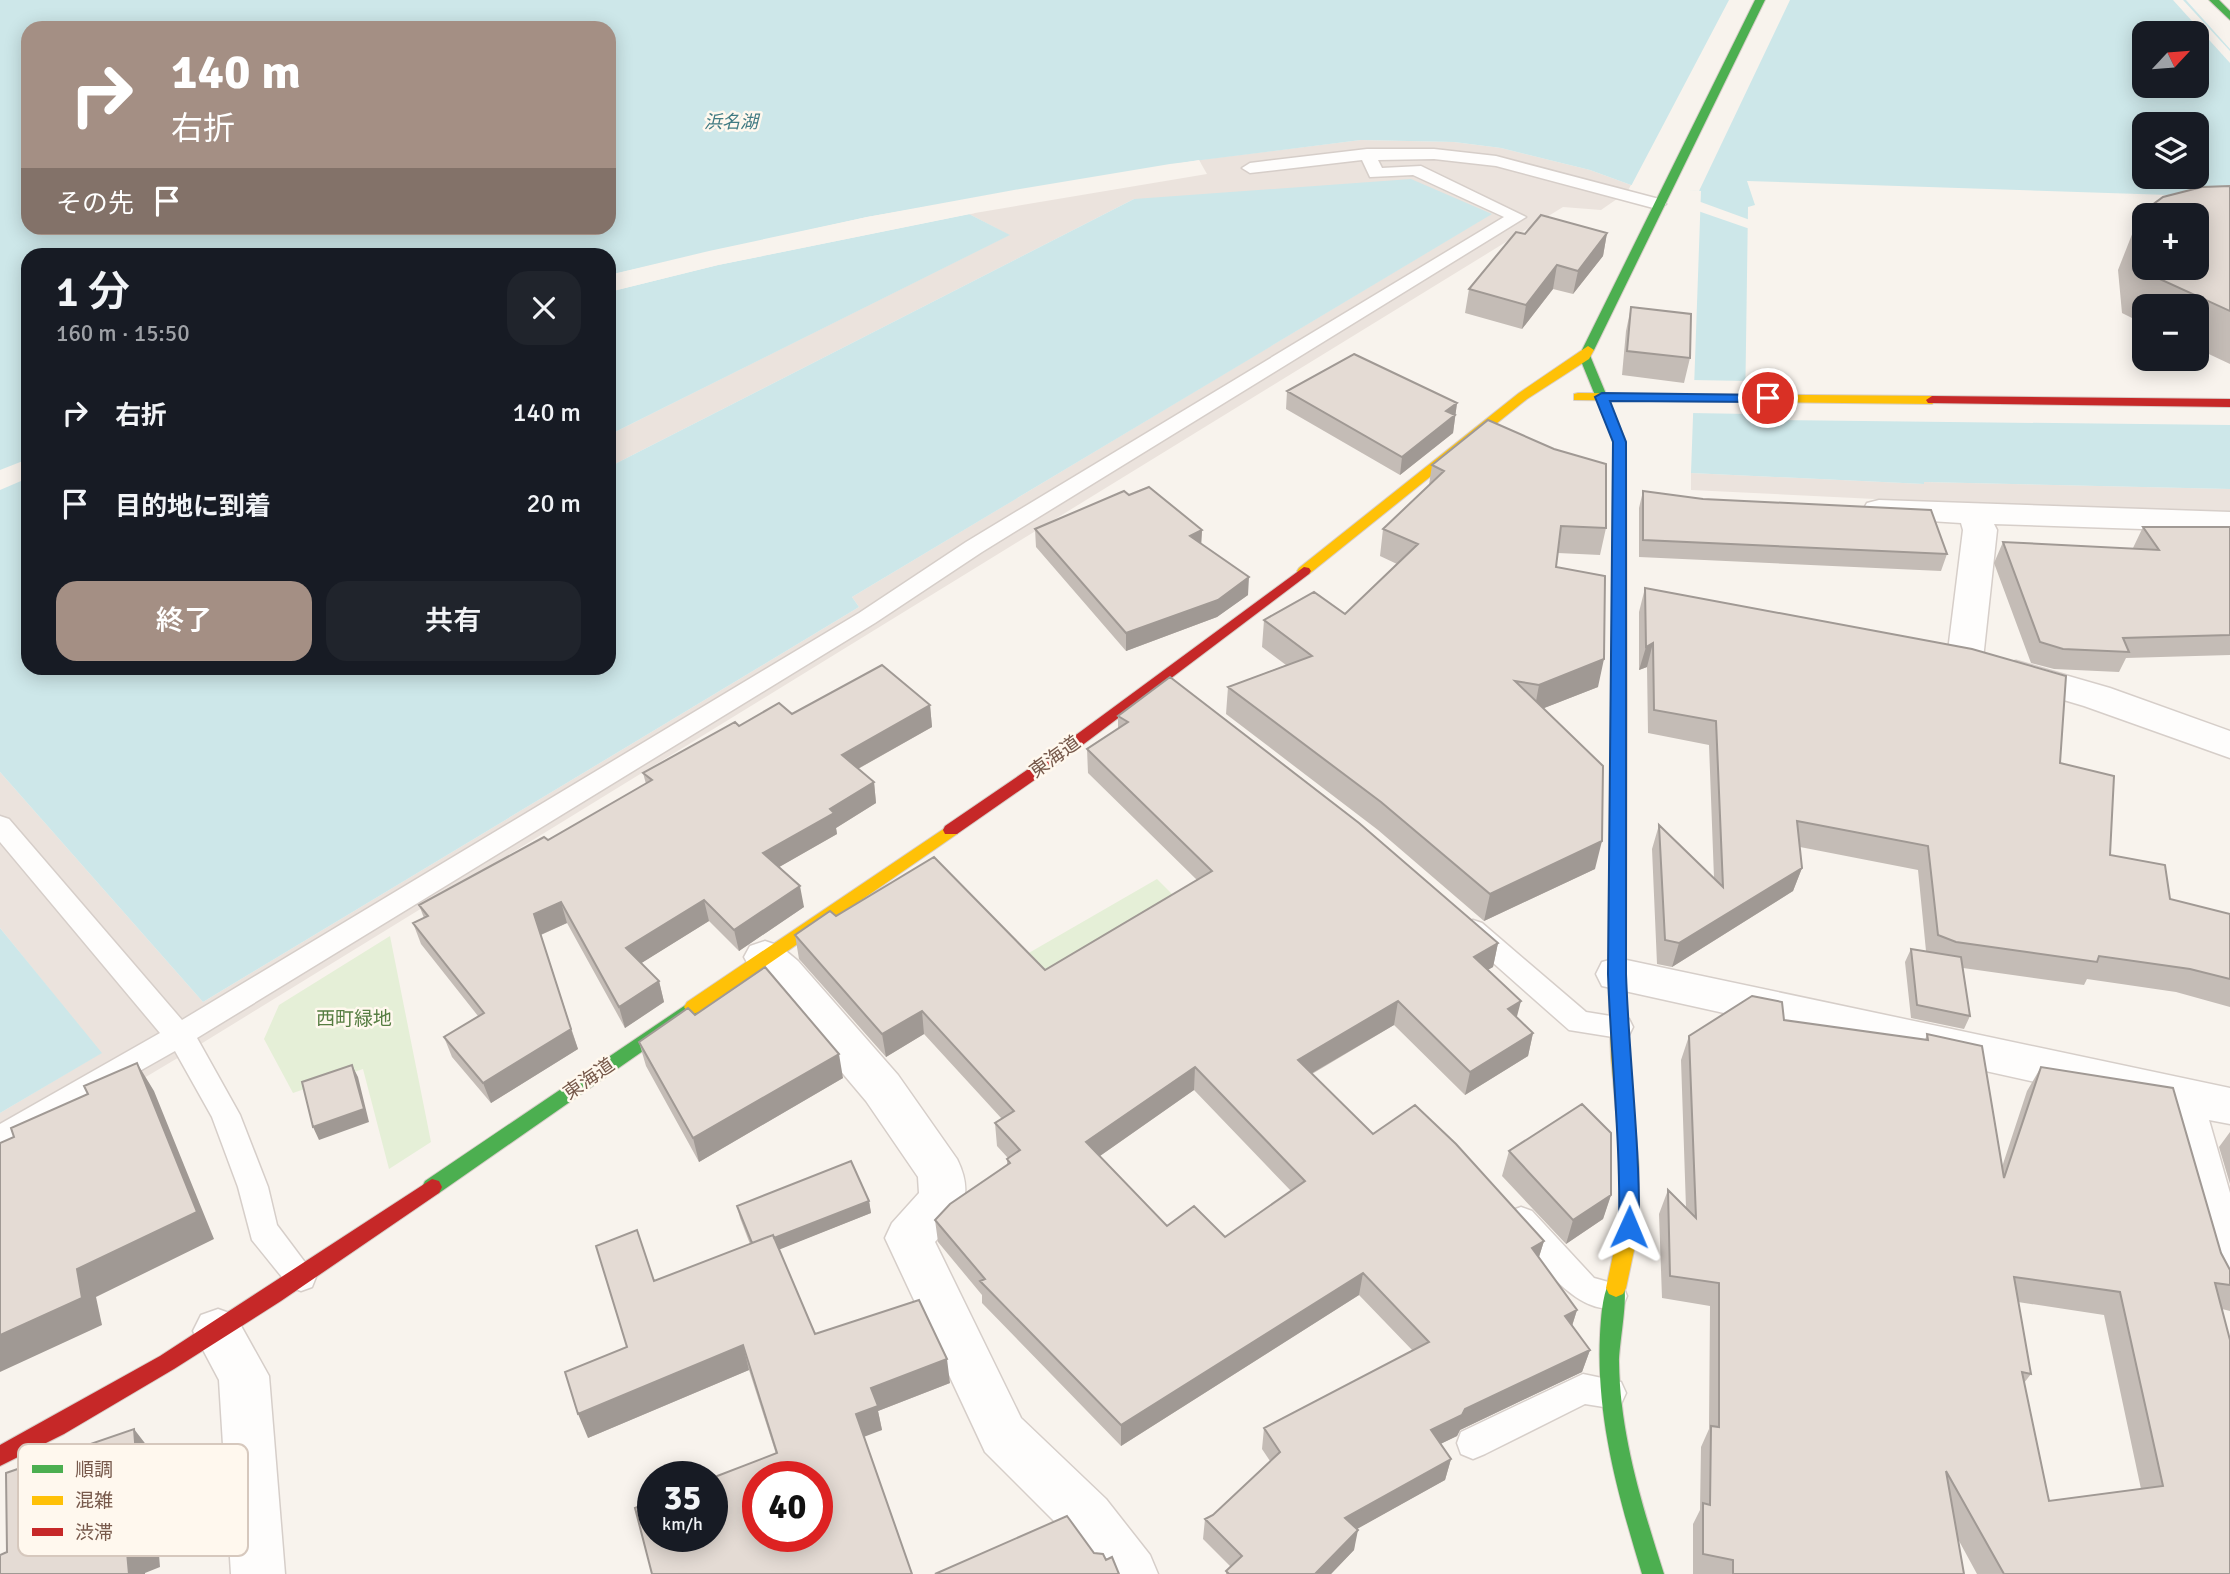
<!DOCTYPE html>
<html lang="ja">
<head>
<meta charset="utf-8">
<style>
	:root { --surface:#171b24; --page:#20242c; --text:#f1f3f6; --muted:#9ea1a6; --accent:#a48f84 }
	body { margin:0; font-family:Signika,"Noto Sans JP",sans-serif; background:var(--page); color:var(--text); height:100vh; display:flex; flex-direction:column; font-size:26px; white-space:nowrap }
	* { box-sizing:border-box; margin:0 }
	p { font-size:23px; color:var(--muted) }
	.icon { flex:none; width:38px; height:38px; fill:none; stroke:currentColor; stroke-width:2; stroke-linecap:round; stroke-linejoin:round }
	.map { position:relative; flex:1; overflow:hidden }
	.panel { position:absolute; left:21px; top:248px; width:595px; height:427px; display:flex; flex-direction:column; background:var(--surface); border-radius:21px; box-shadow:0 4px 18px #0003 }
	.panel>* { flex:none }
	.hud { position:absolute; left:21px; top:21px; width:595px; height:214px; border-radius:21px; box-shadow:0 4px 18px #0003; background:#a48f84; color:#fff; overflow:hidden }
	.needle { width:46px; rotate:64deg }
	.controls { position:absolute; left:2132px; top:21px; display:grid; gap:14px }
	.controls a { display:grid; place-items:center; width:77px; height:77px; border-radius:14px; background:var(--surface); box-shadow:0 4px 18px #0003; font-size:35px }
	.speed { position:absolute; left:637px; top:1461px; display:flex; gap:14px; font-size:35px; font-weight:700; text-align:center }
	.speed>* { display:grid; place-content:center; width:91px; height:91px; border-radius:50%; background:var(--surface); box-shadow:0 4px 18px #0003; line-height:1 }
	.speed small { font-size:18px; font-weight:400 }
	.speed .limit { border:10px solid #d22; background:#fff; color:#111 }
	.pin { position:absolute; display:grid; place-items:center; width:60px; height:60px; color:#fff; margin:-30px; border:4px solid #fff; border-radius:50%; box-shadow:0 2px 7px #0007 }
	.me { position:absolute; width:77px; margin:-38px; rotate:1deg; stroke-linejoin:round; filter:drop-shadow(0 0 5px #0008) }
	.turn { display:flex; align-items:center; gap:24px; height:147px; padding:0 35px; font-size:32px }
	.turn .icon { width:91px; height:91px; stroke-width:2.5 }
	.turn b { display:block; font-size:49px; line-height:60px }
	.then { display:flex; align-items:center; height:66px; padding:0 35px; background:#0003; gap:14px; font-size:26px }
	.round { display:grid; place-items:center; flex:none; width:74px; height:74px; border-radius:21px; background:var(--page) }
	.summary { display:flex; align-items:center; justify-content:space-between; height:119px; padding:0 35px }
	h1 { font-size:42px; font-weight:600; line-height:52px }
	.primary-button { display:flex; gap:14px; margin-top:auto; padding:14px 35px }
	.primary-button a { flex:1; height:80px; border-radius:21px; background:var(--accent); color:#fff; font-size:28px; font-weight:600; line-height:80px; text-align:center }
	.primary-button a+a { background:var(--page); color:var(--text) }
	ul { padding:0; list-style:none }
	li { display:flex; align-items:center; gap:21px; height:91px; padding:0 35px }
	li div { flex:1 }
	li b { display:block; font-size:26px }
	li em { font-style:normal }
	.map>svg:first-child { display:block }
	.industrial { fill:#ebe3dd }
	.green { fill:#e5efd7 }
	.water { fill:#cde7e9; fill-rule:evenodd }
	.pier { fill:#f8f3ed }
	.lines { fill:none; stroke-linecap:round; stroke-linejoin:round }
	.lane-casing { stroke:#d6cec9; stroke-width:3 }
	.street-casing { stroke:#d6cec9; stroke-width:3 }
	.fast-casing { stroke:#d7cec9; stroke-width:2 }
	.slow-casing { stroke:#d7cec9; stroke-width:2 }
	.jam-casing { stroke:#d7cec9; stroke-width:2 }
	.lane { fill:#fefdfc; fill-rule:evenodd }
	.street { fill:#fefdfc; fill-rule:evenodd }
	.fast { fill:#4caf50; fill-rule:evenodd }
	.slow { fill:#ffc107; fill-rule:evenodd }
	.jam { fill:#c62828; fill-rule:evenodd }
	.wall { fill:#c4bcb6; fill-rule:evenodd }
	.shaded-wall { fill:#a09994 }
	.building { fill:#e4dbd4; stroke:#a09994; stroke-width:2; fill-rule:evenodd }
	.route { fill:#1a73e8; stroke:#114b97; stroke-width:2 }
	.labels { text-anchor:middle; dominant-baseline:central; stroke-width:5; stroke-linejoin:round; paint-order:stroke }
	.far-water-label { font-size:18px; font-style:italic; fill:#417b83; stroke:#fff8ee }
	.street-label { font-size:19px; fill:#77594b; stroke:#fff8ee }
	.park-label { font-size:19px; fill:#567d42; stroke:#fff8ee }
	.key { fill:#fff8ee; stroke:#d6c8bd; stroke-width:2 }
	.key-label { font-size:19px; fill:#77594b }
</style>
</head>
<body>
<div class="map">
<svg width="2230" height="1574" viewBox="0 0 2230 1574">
	<rect width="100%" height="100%" fill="#f8f3ed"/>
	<path class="industrial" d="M1361,140l93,2 47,6 89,22 41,15 -4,7 -26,18 -38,-3 -1372,843 -191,114v-51l101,-60 -101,-125v-156l203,230 656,-395 -7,-10 639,-383 -357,-15 -525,268v-32l400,-200 -40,-21 238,-40 -8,-14z
		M1691,473l233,11 -1,-2 307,7v22l-253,-7 -286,-14z"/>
	<path class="green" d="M1157,879l50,50 -131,78 -49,-53z
		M390,936l41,206 -42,27 -26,-100 -70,24 -29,-54 15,-34z"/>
	<path class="water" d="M0,0h2230v197l-483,-16 8,24 -7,2 -3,206 22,7 463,5v64l-306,-7v2l-233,-11 10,-282 -70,-6 -41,-15 -89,-22 -47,-6 -93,-2 -191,24 -150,25 -153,28 -258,58v-19h-581v203l-28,11zM28,28h581v200h-581zM2144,33h52v53h-52zM2144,124h52v53h-52z
		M1411,179l81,35 -640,383 7,10 -656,395 -203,-230v-282l28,-12v190h581v-201l525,-268z
		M969,214l41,21 -401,200v-143l109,-27z
		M0,928l102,125 -102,60z"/>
	<path class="pier" d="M1729,0h61l-91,191 -69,-3z
		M2173,0h10l47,51v12z
		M2186,0h44v49z
		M1199,160l2,4 -180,28 -153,29 -259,57v-3l100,-24 158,-34z
		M1698,201l52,19v9l-52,-18z
		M969,210l6,3 -257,52 -109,27v-4l109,-26z
		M1691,380l58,1 -1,30 3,3 -61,-1z"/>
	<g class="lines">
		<defs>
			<path id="lane" d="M1367,149h67l62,7 167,44 3,4 -9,5 -161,-43 -62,-7 -56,1 4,8 39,-2 105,51 -544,335 -107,71 -678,415 43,77 28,72 9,38 39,52 -4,10 -11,4 -11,-4 -38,-47 -14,-53 -26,-70 -37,-66 -175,99v-26l160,-91 -160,-191v-26l9,3 173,201 677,-407 107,-71 538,-325 -91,-42 -43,2 -8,-17 -112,13 -8,-5 8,-5z
				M1473,920l9,3 104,89 43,7 4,8 -4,8 -10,3 -50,-8 -105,-93 -4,-7 4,-7z
				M1521,1207l11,4 62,67 29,8 4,10 -4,10c-44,16 -86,-48 -113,-77l-4,-9 4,-9z
				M1583,1374l38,8 5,11 -5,11 -11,4 -25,-4 -100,50 -12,5 -12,-5 -4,-11 4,-11z"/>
			<path id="street" d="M1879,500l351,12v20l-236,-8 3,6 -14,129 -5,8 -13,4 -13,-4 -5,-8 16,-129 -2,-7 -94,-6 -4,-7 4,-7z
				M2016,661l94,27 120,43v27l-146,-52 -81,-24 -5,-9 5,-9z
				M765,941l15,5 18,15 100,114 59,84c19,39 3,54 -22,83l86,176 85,81 44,56 8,19h-61l-29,-39 -83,-83 -100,-214 7,-15 27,-30 -1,-16 -52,-76 -98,-116 -18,-17 -6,-11 6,-11z
				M1617,958l613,130v36l-21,-4 21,73v103l-17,-6 -7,-15 -44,-165 -560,-124 -6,-12 6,-12z
				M218,1309l17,6 34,61 16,198h-54l-12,-194 -26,-49 8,-16z"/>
			<path id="fast" d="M1755,0h10l-171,350 -5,3 37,89 1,263 -8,5 -8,-5 3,-263 -35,-86 5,-3 -2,-3z
				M2209,0h10l11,11v9z
				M693,1000l6,2 3,5 -3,5 -260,181 -7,2 -7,-2 -3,-6 3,-6z
				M1616,1279l7,3c6,12 -4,62 -4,80 1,73 23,143 45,212h-22c-24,-79 -46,-156 -42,-239 1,-17 2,-38 9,-53z"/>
			<path id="slow" d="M1588,346l6,4 -5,9 -62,40 -218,175h-10l-2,-3 2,-3 220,-175z
				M1578,393l354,3 6,4 -6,4 -358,-4v-6z
				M1619,700l8,5 -1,269 3,83 10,111v59l-13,61 -3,6 -7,3 -7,-3 -3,-6 13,-61 2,-59 -10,-111 -3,-83 3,-269z
				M951,824l8,6 -2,4 -258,178 -6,2 -6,-2 -3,-5 3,-5z"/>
			<path id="jam" d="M1932,396l298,3v8l-302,-4 -2,-3z
				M1304,567l5,1 2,3 -2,3 -253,191 -99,69h-12l-2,-4 2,-4 101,-69z
				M432,1179l7,2 3,6 -3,6 -158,108 -107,68 -110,65 -64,32v-21l160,-89z"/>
		</defs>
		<use href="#lane" class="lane-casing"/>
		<use href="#street" class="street-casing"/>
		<use href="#fast" class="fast-casing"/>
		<use href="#slow" class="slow-casing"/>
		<use href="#jam" class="jam-casing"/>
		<use href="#lane" class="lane"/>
		<use href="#street" class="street"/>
		<use href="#fast" class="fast"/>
		<use href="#slow" class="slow"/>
		<use href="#jam" class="jam"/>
	</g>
	<path class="wall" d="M2230,186v178l-34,-16v-42h-52v18l-22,-11 -4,-43 22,-56z
		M1607,233l-4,23 -30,38 -20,-5 -31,40 -57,-16 4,-24 56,-55z
		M1631,307l59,51 -6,25 -62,-8 4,-44z
		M1287,391l170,12 -4,30 -53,42 -114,-66z
		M1432,465l174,63 -6,27 -42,-2 -2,14 42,120 -54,21 51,161 -111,52 -106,-91 -152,-116 2,-27 58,-22 -24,-18 2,-27 81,-6 52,-50 -17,-8 3,-27 46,-44z
		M1643,491l304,63 -6,17 -302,-14v-49z
		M1129,495l73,35 -1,14 47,51 -31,22 -91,34 -90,-104 -1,-18z
		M2143,527h87v128l-104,3 -7,14 -65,-3 -23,-6 -37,-100 9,-21 131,7 -1,-1z
		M1645,588l415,175 50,92 60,44 60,15v93l-54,-15 -89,-13 -3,6 -121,-17 7,48 -6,13 -53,-11 -6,-56 6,-13 15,2 -8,-81 -118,-23 2,21 -9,23 -121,76 -15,-3 -5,-115 7,-24 55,53 -5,-133 -61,-12 -1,-66 -8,3v-58z
		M930,705l2,22 -74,42 16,13 2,21 -40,25 1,6 -58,33 25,40 -65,44 -30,-30 -68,42 18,18 5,21 -39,26 -58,-105 -26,12 37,114 -87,54 -39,-46 -8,-20 34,-21 -57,-72 -8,-21 11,-5 -5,-13 129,-65 98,-56 -3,-11 96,-47 53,-12z
		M1118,716l380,227 -5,24 -6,3 30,48 16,15 -5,23 -63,39 -71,-70 -82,49 61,60 171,107 -5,16 38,53 -5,16 18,24 -8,22 -122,58 -3,6 -17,8 11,15 -6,21 -89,49 -2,21 -23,24h-105v-3l5,-4 -28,-28 2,-20 8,-4 57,-54 -8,-12 2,-21 149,-77 -54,-56 -238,151 -139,-143v-8l-44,-53 -3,-22 72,-55v-6l1,-1 -11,-12 -2,-23 7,-4 -78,-85 -38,23 -87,-98 -4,-24 41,-19 209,54 152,-90 -109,-107 -1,-24 31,-20zM1194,1090l97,101 -66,46 -58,-11 -67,-70z
		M695,1015l148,63 -144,84 -53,-96 -7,-24z
		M1927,1034l75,133 25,-76 14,-24 180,186 9,17v41l-8,-2 8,265h-253l-19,-35 6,35h-271v-50l7,-14 1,-63 8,-18 1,-123 -48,-8 -3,-84 9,-24 18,18 -5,-148 8,-24 236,4zM2018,1302l86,13 37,174 -92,12 -25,-118 7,-9z
		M2230,1132v52l-11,-37z
		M1509,1151l102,44 -8,24 -37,25 -64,-68z
		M869,1201l2,12 -92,36 36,85 135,49 -72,28 4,19 -106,24 -27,-84 -161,68 66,-157 96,-37 -10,-26 -3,-12z"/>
	<path class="shaded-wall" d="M1607,233l-4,23 -30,38 5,-23z
		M1557,265l-4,24 -31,40 4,-24z
		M1457,403l-4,30 -53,42 2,-18 44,-46z
		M1202,530l-1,17 -11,-11z
		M1249,577l-1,18 -31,22 -91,34v-18z
		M1653,643l-6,24 -8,3 7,-23z
		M1604,659l-6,28 -64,25 5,-27z
		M930,705l2,22 -87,49 -3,-21z
		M874,782l2,21 -40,25 1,6 -70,40 -4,-21 67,-44z
		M1602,841l-7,28 -111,52 6,-27z
		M1802,868l-9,23 -121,76 7,-24z
		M800,886l4,21 -65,44 -5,-21z
		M704,900l5,21 -77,48 -6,-21z
		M561,902l6,21 -27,12 -6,-21z
		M1498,943l-5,24 -24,14 5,-24z
		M659,981l5,21 -39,26 -6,-21z
		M1398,1001l-4,24 -99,58 3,-23z
		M1521,1001l-6,23 -7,-15z
		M922,1011l2,23 -38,23 -4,-23z
		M571,1029l7,20 -87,54 -8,-20z
		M1533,1033l-5,23 -63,39 5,-23z
		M839,1054l4,24 -144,84 -6,-24z
		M137,1063l17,28 60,148 -118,58 6,28 -102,47v-37l77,-66z
		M352,1065l6,12 11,45 -50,18 -6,-13z
		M1195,1067l-1,23 -107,75 -1,-23z
		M1611,1195l-8,24 -37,25 7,-24z
		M869,1201l2,12 -115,46 -3,-13z
		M1544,1241l-7,22 -5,-15z
		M1363,1273l-4,22 -238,151v-21z
		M1577,1310l-7,22 -5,-16z
		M743,1345l6,25 -161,68 -10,-24z
		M1590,1350l-8,22 -122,58 -3,6 -31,15 5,-21 34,-21z
		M947,1359l3,24 -72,28 4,19 -21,8 -5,-24 15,-26z
		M134,1429l17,22 9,116 -15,6v1h-16l-2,-22z
		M1451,1459l-6,21 -104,58 4,-20z
		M1358,1530l-4,20 -23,24h-16z"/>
	<path class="building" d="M2230,186v125l-90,-41 -5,-43 5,-13 23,-17 39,-10zM2144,215h52v53h-52z
		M1541,215l66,18 -29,38 -21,-6 -31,40 -57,-16 47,-57 9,2z
		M1631,307l60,7 -1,44 -63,-7z
		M1354,354l103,49 -11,8 9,4 -53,42 -115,-66z
		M1488,420l66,29 52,15v64l-45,-2 -5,41 49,9 -1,83 -65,26 -24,-4 88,85 -1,75 -112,53 -109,-92 -153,-115 84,-31 -48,-36 50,-28 31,22 73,-70 -35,-15 61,-58 -12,-6z
		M1149,487l53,43 -12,6 59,41 -31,23 -92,33 -91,-104 89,-38 5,4z
		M1643,491l60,8 228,11 16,44 -304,-14z
		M2143,527h87v108l-107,3 6,14 -66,-3 -23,-7 -37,-100 156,8z
		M1645,588l327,61 94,27 -6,87 54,13 -4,79 55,10 5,34 60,15v65l-40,-10 -91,-13 -2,6 -141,-20 -18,-7 -10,-89 -131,-25 5,47 -123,75 -14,-3 -6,-115 64,62 -7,-166 -62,-11 -1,-67 -7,4z
		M882,665l48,40 -88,50 32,27 -44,27 4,4 -71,40 37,33 -66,44 -30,-30 -78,48 33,33 -40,26 -58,-105 -27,12 37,115 -88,54 -39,-46 40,-24 -71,-90 15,-7 -9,-11 125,-68 4,3 104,-60 -9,-7 92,-51 4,4 40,-23 13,11z
		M1170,677l189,146 139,120 -24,14 47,44 -13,8 25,24 -63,39 -72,-71 -100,59 75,74 42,-29 41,39 88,97 -12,7 45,62 -12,6 25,34 -125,59 -3,6 -31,15 20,29 -106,59 13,12 -43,44h-86l-3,-3 16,-15 -37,-37 8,-4 67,-63 -16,-24 165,-86 -66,-69 -242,152 -141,-144 5,-2 -50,-59 15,-16 60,-41 -3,-4 13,-9 -25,-27 19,-12 -92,-100 -40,23 -87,-99 35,-24 6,5 98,-59 111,113 167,-99 -125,-122 41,-27 -10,-6zM1195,1067l110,114 -80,56 -31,-31 -27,20 -81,-84z
		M1911,949l50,8 9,59 -53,-11z
		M765,967l74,87 -146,84 -54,-96 49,-34 7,7z
		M1752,996l30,6 2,18 144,20 -1,-6 55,12 22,132 37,-111 132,21 48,165 9,17v15l-15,-2 15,57v234h-226l-58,-103 18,103h-231v-14l-30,-6v-51l7,2 1,-79 8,1v-144l-49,-7 -2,-86 28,28 -7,-182zM2014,1277l106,15 43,194 -114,15 -27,-129 9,2z
		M137,1063l60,149 -120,57 5,29 -82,37v-192l14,-6 -3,-9 77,-34 -4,-8z
		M352,1065l12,44 -51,18 -11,-45z
		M1582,1104l29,29v62l-38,25 -64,-69z
		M851,1161l18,40 -95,37 -1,-3 -21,8 -15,-37z
		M637,1230l17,51 119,-46 42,99 104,-34 28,59 -76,29 7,18 -22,8 56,160h-260l-17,-66 18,-6v34h59v-58l65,-25 -34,-108 -165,69 -13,-42 62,-25 -31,-101zM758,1477h59v59h-59z
		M134,1429l9,117 -16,6 2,22h-129v-19l7,-3 -1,-79z
		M1067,1516l27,37 9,1 3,6 6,-3 7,17h-184z"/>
	<path class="route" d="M1602,393l166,2 6,3 -6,4 -158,-1 16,41v532c3,85 14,169 13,253l-3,6 -7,2 -7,-2 -3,-6c2,-84 -8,-168 -11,-253l5,-532 -18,-45z"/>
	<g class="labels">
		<g class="far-water-label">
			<text x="731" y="122">浜名湖</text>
		</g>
		<g class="street-label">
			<text transform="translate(1055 757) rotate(-36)">東海道</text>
			<text transform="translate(589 1079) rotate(-35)">東海道</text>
		</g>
		<g class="park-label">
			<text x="354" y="1019">西町緑地</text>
		</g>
	</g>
	<rect x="18" y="1444" width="230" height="112" rx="10" class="key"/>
	<rect x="32" y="1465" width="31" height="8" fill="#4caf50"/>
	<rect x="32" y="1496" width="31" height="9" fill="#ffc107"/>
	<rect x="32" y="1528" width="31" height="8" fill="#c62828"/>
	<g class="key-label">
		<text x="75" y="1476">順調</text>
		<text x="75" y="1507">混雑</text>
		<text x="75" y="1539">渋滞</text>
	</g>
</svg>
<div class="controls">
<a><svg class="needle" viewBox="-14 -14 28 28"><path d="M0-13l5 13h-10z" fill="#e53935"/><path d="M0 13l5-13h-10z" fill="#9ea1a6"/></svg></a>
<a><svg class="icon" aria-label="layers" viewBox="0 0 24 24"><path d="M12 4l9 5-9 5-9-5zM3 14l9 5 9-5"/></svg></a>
<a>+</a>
<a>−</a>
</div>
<div class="speed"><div>35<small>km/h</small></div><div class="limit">40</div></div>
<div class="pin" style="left:1768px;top:398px;background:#d93025"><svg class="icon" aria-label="arrive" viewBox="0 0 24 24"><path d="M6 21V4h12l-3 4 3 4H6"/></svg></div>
<svg class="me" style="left:1629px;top:1227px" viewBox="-20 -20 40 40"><path d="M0-17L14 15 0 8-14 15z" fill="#1a73e8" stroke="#fff" stroke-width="4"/></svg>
<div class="hud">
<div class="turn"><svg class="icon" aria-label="right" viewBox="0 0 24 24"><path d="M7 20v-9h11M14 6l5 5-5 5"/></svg><div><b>140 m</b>右折</div></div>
<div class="then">その先<svg class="icon" aria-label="arrive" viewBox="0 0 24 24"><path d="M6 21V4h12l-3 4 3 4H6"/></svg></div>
</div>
<section class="panel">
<div class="summary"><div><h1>1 分</h1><p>160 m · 15:50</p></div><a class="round"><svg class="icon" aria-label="close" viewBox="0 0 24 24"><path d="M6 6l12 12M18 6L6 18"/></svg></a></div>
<ul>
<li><svg class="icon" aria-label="right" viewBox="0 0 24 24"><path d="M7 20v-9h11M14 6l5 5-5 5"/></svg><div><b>右折</b></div><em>140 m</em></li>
<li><svg class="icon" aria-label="arrive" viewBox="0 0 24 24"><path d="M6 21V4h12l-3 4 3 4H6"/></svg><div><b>目的地に到着</b></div><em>20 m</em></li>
</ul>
<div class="primary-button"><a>終了</a><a>共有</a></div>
</section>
</div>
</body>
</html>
